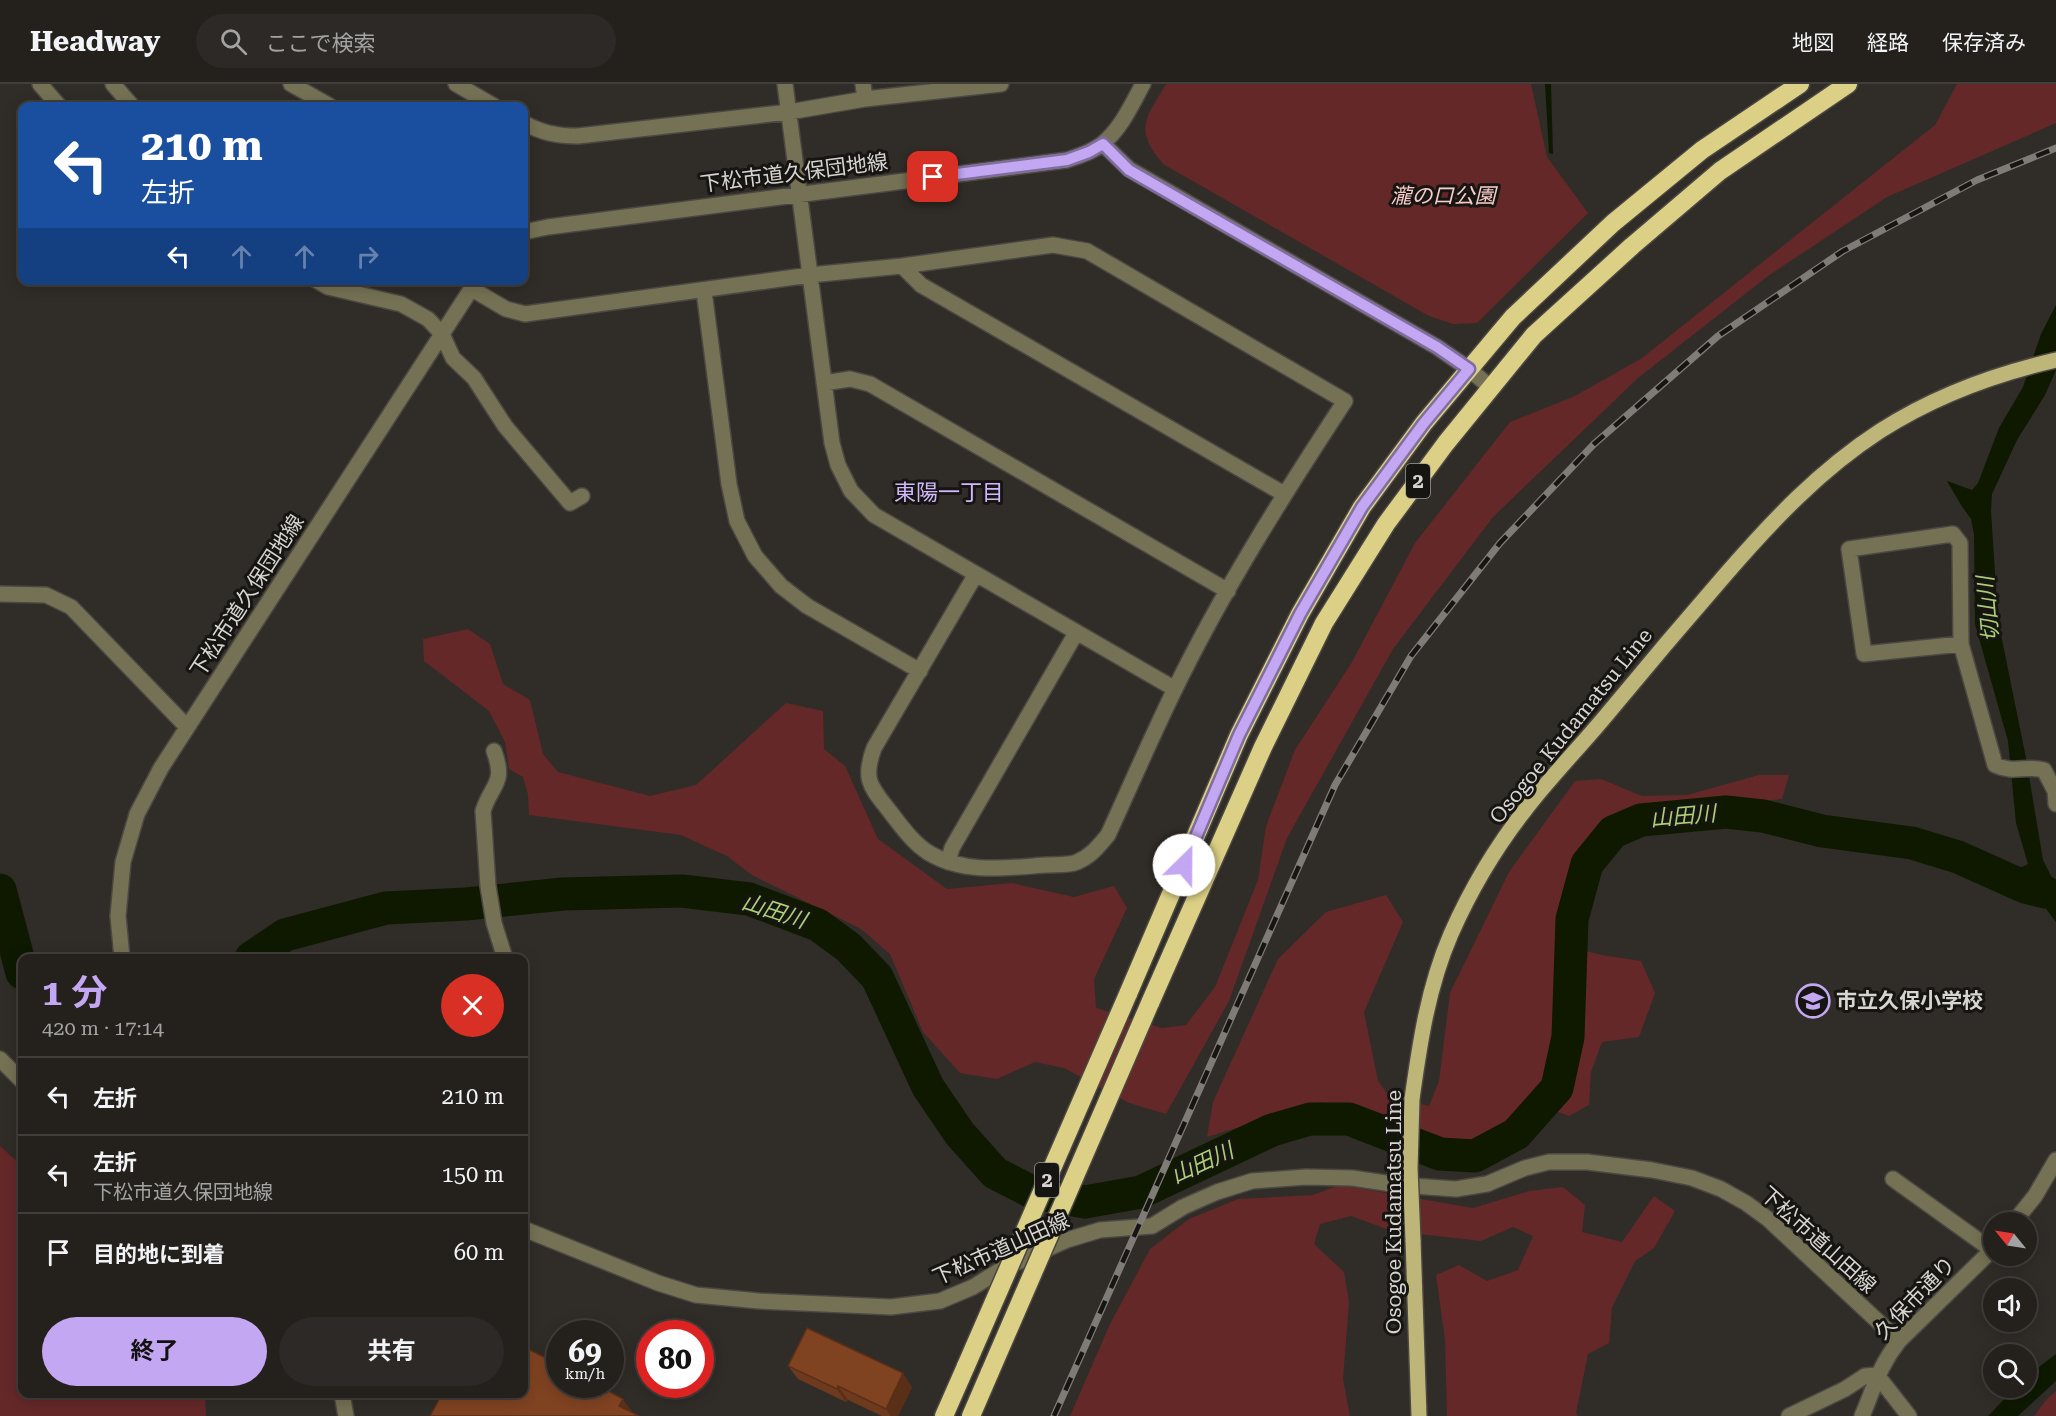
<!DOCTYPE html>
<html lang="ja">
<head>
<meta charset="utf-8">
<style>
	:root { --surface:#24211d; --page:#2c2926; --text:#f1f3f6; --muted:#a3a3a4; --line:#413e3b; --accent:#c3a7f2 }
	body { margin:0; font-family:"Roboto Serif","Noto Sans JP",serif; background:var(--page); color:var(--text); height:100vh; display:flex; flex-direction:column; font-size:22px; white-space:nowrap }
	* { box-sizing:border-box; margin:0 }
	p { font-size:20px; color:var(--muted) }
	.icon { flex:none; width:33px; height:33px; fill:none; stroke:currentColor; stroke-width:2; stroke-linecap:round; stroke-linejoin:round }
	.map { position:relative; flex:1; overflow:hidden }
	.details { position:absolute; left:18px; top:870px; width:510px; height:444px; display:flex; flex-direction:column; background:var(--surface); border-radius:12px; box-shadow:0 3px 15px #0003,0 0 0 2px var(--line) }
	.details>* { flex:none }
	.banner { position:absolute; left:18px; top:18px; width:510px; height:183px; border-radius:12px; box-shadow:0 3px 15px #0003,0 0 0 2px var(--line); background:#1a4fa0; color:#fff; overflow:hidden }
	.needle { width:39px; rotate:300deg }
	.fabs { position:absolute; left:1983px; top:1128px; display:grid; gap:12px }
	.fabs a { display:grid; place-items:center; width:54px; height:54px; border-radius:50%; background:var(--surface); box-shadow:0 3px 15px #0003,0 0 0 2px var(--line); font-size:30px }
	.speed { position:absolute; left:546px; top:1236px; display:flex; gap:12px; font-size:30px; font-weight:700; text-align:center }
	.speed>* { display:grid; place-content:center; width:78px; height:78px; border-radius:50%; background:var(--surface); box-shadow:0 3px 15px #0003,0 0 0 2px var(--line); line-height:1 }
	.speed small { font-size:15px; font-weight:400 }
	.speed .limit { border:9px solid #d22; background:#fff; color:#111 }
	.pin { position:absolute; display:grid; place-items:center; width:51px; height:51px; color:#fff; margin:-26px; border-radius:12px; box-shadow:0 3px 9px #0006 }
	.me { position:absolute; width:66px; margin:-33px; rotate:23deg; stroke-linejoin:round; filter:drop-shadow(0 0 4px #0008) }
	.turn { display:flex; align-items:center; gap:21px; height:126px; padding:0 24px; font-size:27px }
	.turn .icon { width:78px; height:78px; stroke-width:2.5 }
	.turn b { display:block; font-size:42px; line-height:51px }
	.lanes { display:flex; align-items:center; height:57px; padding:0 24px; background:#0003; justify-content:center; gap:30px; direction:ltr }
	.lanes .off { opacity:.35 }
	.round { display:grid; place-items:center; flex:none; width:63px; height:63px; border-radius:32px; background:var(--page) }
	.head { display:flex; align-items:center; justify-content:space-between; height:102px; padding:0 24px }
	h1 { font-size:36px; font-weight:700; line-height:45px; color:var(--accent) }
	.action { display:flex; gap:12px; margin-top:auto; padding:12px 24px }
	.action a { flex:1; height:69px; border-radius:36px; background:var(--accent); color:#111; font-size:24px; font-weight:700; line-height:69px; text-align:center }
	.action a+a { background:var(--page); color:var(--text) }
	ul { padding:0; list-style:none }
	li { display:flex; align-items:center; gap:18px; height:78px; padding:0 24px; border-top:2px solid var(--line) }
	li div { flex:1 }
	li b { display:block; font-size:22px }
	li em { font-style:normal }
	header { display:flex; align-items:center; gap:36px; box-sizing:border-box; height:84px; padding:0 30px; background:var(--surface); border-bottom:2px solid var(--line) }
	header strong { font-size:28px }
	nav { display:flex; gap:33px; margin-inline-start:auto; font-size:21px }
	.search { width:420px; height:54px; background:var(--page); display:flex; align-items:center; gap:15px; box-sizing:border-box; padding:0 21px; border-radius:33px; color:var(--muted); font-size:22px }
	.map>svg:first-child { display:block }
	.green { fill:#652829 }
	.water { fill:#0e1900 }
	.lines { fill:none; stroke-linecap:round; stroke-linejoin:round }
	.river { stroke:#0e1900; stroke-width:33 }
	.minor-casing { stroke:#4b4742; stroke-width:18 }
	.major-casing { stroke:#4b4742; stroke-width:18 }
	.highway-casing { stroke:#4b4742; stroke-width:21 }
	.minor { stroke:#757154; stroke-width:15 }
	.major { stroke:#beb578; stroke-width:15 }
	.highway { stroke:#dbd085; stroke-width:18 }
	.rail-casing { stroke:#7f7c78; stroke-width:7 }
	.rail { stroke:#161512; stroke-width:4.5; stroke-dasharray:14; stroke-linecap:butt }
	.major-bridge-casing { stroke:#4b4742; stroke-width:18; stroke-linecap:butt }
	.highway-bridge-casing { stroke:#4b4742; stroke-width:21; stroke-linecap:butt }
	.major-bridge { stroke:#beb578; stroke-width:15 }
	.highway-bridge { stroke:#dbd085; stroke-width:18 }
	.wall { fill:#6e3a1d }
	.shaded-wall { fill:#5a2f18 }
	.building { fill:#804322; stroke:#5a2f18; stroke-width:1.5 }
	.route-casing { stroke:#7f6d9d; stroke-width:15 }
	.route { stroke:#c3a7f2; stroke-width:10 }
	.labels { text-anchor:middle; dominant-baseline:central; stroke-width:6; stroke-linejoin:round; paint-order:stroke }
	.shield { fill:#161512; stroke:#9d9b98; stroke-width:1.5 }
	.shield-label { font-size:20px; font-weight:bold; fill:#d7d5d1 }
	.street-label { font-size:21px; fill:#d7d5d1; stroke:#161512 }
	.park-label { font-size:21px; font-style:italic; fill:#f8ccca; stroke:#161512 }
	.poi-label { font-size:21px; font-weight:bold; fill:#d7d5d1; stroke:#161512; text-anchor:start }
	.neighbourhood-label { font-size:22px; fill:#d0b6fc; stroke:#161512 }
	.water-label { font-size:22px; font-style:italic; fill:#aacf74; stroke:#161512 }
</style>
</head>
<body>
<header>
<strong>Headway</strong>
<div class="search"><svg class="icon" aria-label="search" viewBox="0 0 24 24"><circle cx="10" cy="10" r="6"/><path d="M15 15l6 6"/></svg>ここで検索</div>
<nav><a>地図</a><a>経路</a><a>保存済み</a></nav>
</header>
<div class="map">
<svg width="2056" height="1332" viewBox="0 0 2056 1332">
	<rect width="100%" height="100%" fill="#302c27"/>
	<path class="green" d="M1166,0h365l16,73 41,56 -111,110 -24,1 -24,-8 -266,-152c-30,-35 -17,-46 3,-80z
		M1957,0h99v39l-169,74 -119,79 -130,102 -145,139 -100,132 -106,189 -58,163 -63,113 -37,-11 -65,-35 -29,-6 -38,17 -37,-6 -37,-41 -33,-78 -29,-25 -109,-54 -25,-19 -46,-21 -152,-20 -1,-20 -5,-18 -14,-8 -4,-27 -16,-31 -65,-50 -1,-22 45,-10 22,15 13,40 27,16 13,54 15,18 92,24 46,-11 90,-82 37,8 1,38 21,17 33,73 69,50 65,-6 62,14 40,-11 13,22 -33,71 2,29 66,20 24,-3 29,-38 43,-107 8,-54 29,-76 57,-88 63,-119 95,-121 65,-26 67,-38 293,-233z
		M1759,691h30l-7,24 -139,13 -37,19 -26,42 -17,72 39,10 39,6 14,32 -16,44 -37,5 -11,30 -2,33 -20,11 -11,-4 -27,-3 -67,34 -35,-2 -67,-29 -42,-10 -113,35 6,-35 65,-143 48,-47 60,-17 17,27 -39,90 14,69 11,15 40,10 10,-25 11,-88 59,-121 66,-91 26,-2 41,17 45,-1z
		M0,1062l22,20v228h183l1,22h-206z
		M1340,1101l133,23 56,-17 34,-4 22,18 -3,27 40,10 32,-46 21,15 -21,37 -19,13 -23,46 -3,36 -21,11 -12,59 2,3h-131l-2,-76 -9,-65 23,-10 28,16 31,-11 15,-34 -20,-9 -32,14 -89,-10 -41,-15 -31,8 -6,20 30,28 5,30 -6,77 7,37h-280l40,-92 40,-75 39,-30 49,-20 75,-4z
		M2056,1307v25h-22l13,-17z"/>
	<path class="water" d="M1545,0h6l2,70 -4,-1z
		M2056,221v65l-11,25 -28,45 -25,54 -1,17 7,109 28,138 17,102 13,26v36l-13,-17 -44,-26 29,-15 -12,-41 -8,-82 -33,-117 -1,-90 -3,-15 -10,-14 -14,-24 25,9 6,-7 21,-55 24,-41 18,-53z
		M2056,1270v27l-38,35h-30l27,-28h11l1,-12z"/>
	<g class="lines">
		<path class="river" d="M0,806l22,83
			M251,874l34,-23 101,-27 80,-4 97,-10 119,-3 67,8 69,26 30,22 29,30 51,110 32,47 35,39 39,20 51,9 56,-10 131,-62 38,-11h39l91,35 35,2 41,-22 41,-46 11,-51 4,-118 15,-55 26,-32 28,-12 85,-8 37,4 59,15 90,12 46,14 67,30 20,5"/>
		<defs>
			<path id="minor" d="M40,0l19,22
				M113,0l19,22
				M291,0l39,22
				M456,0l38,22
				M785,0l47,359 6,22 13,26 23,24 301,174
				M863,0l2,15
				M524,39c18,10 33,13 54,13l211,-24 76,-13 136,-15
				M1103,60l26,25 308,178 32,22 21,18
				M524,148l24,-5 519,-67c12,-4 25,-8 35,-16 19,-15 30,-40 41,-60
				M902,182l19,19 363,209
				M316,196l12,7 73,17 27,15 14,15 11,24 21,20 31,48 65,77 12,-7
				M472,205l34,20 19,5 285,-39 92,-9 151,-21 34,6 258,150c-61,93 -122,189 -171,290 -23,47 -44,96 -66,144 -10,12 -17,21 -31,27 -9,4 -22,2 -32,3 -39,3 -81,9 -116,-12 -16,-10 -27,-26 -38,-40 -20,-26 -29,-32 -17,-65l102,-174
				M704,207l25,193 8,37 18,35 26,30 26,20 113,65
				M824,299l26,-4 20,5 358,207
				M0,510l46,1 25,12 116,120
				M1961,560l-97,10 -15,-105 104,-15 7,9 1,101 34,121c19,9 30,0 49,5l11,21 1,13
				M494,667c12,33 -2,32 -11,60l5,75 6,37 11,35
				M948,778l4,-14 124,-215
				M122,874l-4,-42 5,-54 14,-48 24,-46 316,-488
				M0,975l22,22
				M1893,1095l99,71
				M2014,1138l21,-26 21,-36
				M524,1145l134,54 38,12 63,6 132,6 49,-6 33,-14 29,-18 65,-29 33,-10 52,-4 31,-19 34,-15 35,-11 54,-4 46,1 47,7 57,4 31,-5 38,-16 24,-6h38l65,8 40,8 29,11 25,14 22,16 131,122
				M1877,1291l32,41
				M342,1310l4,22
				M1789,1332l56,-27 20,-13 12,-1
				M1862,1332c13,-30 16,-48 37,-75l95,-93"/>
			<path id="major" d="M1412,1015c8,-57 16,-112 39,-165 19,-43 45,-87 74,-124 26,-34 57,-65 84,-98 38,-46 77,-92 117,-138 46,-53 94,-104 154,-143 53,-34 115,-57 176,-71
				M1413,1156l6,176"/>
			<path id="highway" d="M1128,910l111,-259 61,-121 62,-107 62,-84 89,-106 100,-94 89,-73 98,-66
				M1150,919l113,-256 61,-124 62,-99 60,-81 88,-108 98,-89 88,-75 128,-87
				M944,1332l22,-50
				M971,1332l19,-44"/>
		</defs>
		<use href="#minor" class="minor-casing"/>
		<use href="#major" class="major-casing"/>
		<use href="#highway" class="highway-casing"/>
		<use href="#minor" class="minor"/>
		<use href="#major" class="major"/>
		<use href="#highway" class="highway"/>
		<defs>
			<path id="rail" d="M1054,1332l281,-631 76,-129 89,-113 94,-99 124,-108 125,-85 134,-71 79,-32"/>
		</defs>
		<use href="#rail" class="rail-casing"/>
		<use href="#rail" class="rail"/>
		<defs>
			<path id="major-bridge" d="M1412,1015l-2,69 3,72"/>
			<path id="highway-bridge" d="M966,1282l162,-372
				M990,1288l160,-369"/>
		</defs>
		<use href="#major-bridge" class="major-bridge-casing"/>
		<use href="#highway-bridge" class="highway-bridge-casing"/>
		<use href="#major-bridge" class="major-bridge"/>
		<use href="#highway-bridge" class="highway-bridge"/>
	</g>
	<path class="wall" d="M788,1282l124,21 -14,29h-16l-34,-16 -2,2 -48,-23z"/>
	<path class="shaded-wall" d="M903,1289l9,14 -14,29h-7l-5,-7z
		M838,1302l10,14 -2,2 -9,-13z
		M623,1315l12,17 -16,-10z"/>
	<path class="building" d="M807,1244l96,45 -17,36 -48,-23 -1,3 -49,-23z
		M524,1263l36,18v19h36l27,15 -4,7 20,10h-209l12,-22h82z"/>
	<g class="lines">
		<defs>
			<path id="route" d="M933,93l134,-17 22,-8 14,-8 26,26 308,177 32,22 -45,54 -62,84 -62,107 -61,121 -55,130"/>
		</defs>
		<use href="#route" class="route-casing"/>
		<use href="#route" class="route"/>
	</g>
	<defs>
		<symbol id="school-ring" viewBox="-11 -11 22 22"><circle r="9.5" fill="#161512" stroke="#c3a7f2" stroke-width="1.5"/><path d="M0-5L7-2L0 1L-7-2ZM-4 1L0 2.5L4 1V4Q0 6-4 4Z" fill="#c3a7f2"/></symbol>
	</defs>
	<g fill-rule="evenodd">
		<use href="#school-ring" x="1794" y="898" width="38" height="38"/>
	</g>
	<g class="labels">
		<g class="shield">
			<rect x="1406" y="380" width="24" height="34" rx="4.5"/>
			<rect x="1035" y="1079" width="24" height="34" rx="4.5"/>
		</g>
		<g class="shield-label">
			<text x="1418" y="397">2</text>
			<text x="1047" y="1096">2</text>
		</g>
		<g class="street-label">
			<text transform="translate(794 89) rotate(-7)">下松市道久保団地線</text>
			<text transform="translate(247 512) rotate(-57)">下松市道久保団地線</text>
			<text transform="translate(1571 642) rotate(-51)">Osogoe Kudamatsu Line</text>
			<text transform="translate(1394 1128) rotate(-90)">Osogoe Kudamatsu Line</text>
			<text transform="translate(1818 1156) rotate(42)">下松市道山田線</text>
			<text transform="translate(1001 1165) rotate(-24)">下松市道山田線</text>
			<text transform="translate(1915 1214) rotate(-46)">久保市通り</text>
		</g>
		<g class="park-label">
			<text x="1443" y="112">瀧の口公園</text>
		</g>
		<g class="poi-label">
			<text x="1836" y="917">市立久保小学校</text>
		</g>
		<g class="neighbourhood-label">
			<text x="949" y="408">東陽一丁目</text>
		</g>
		<g class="water-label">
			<text transform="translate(1988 525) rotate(-95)">切山川</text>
			<text transform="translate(1683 732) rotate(-5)">山田川</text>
			<text transform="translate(774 827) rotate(18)">山田川</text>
			<text transform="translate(1202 1079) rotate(-25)">山田川</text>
		</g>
	</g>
</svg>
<div class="fabs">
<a><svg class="needle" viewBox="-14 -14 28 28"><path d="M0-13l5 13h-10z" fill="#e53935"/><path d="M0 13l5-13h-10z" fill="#a3a3a4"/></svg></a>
<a><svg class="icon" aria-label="sound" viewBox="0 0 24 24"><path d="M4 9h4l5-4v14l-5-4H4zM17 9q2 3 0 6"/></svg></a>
<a><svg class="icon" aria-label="search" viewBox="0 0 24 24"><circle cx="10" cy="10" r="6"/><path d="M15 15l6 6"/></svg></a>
</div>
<div class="speed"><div>69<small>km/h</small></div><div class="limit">80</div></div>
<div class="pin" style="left:933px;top:93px;background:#d93025"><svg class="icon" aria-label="arrive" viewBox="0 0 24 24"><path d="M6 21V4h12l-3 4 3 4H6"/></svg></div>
<svg class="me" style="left:1184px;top:781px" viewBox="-20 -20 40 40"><circle r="19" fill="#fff"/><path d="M0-13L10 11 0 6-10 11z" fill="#c3a7f2"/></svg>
<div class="banner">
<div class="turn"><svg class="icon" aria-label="left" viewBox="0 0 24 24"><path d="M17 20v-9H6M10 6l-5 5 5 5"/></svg><div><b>210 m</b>左折</div></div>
<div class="lanes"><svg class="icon" aria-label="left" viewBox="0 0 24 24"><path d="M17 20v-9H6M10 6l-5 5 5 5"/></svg><svg class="icon off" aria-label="ahead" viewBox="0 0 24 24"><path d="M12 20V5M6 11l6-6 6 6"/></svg><svg class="icon off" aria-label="ahead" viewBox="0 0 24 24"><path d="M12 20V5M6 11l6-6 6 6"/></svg><svg class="icon off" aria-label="right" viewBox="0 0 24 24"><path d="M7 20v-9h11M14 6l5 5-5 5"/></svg></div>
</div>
<section class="details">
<div class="head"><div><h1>1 分</h1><p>420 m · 17:14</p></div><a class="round" style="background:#d93025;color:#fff"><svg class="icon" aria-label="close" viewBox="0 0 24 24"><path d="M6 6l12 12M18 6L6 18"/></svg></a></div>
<ul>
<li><svg class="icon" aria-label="left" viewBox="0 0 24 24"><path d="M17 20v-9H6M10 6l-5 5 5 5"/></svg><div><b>左折</b></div><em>210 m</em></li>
<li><svg class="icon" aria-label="left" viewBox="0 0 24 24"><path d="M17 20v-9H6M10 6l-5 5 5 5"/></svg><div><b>左折</b><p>下松市道久保団地線</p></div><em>150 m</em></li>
<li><svg class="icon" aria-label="arrive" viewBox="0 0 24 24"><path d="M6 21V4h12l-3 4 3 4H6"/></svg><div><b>目的地に到着</b></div><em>60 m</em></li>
</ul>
<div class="action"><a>終了</a><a>共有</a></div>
</section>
</div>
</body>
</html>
